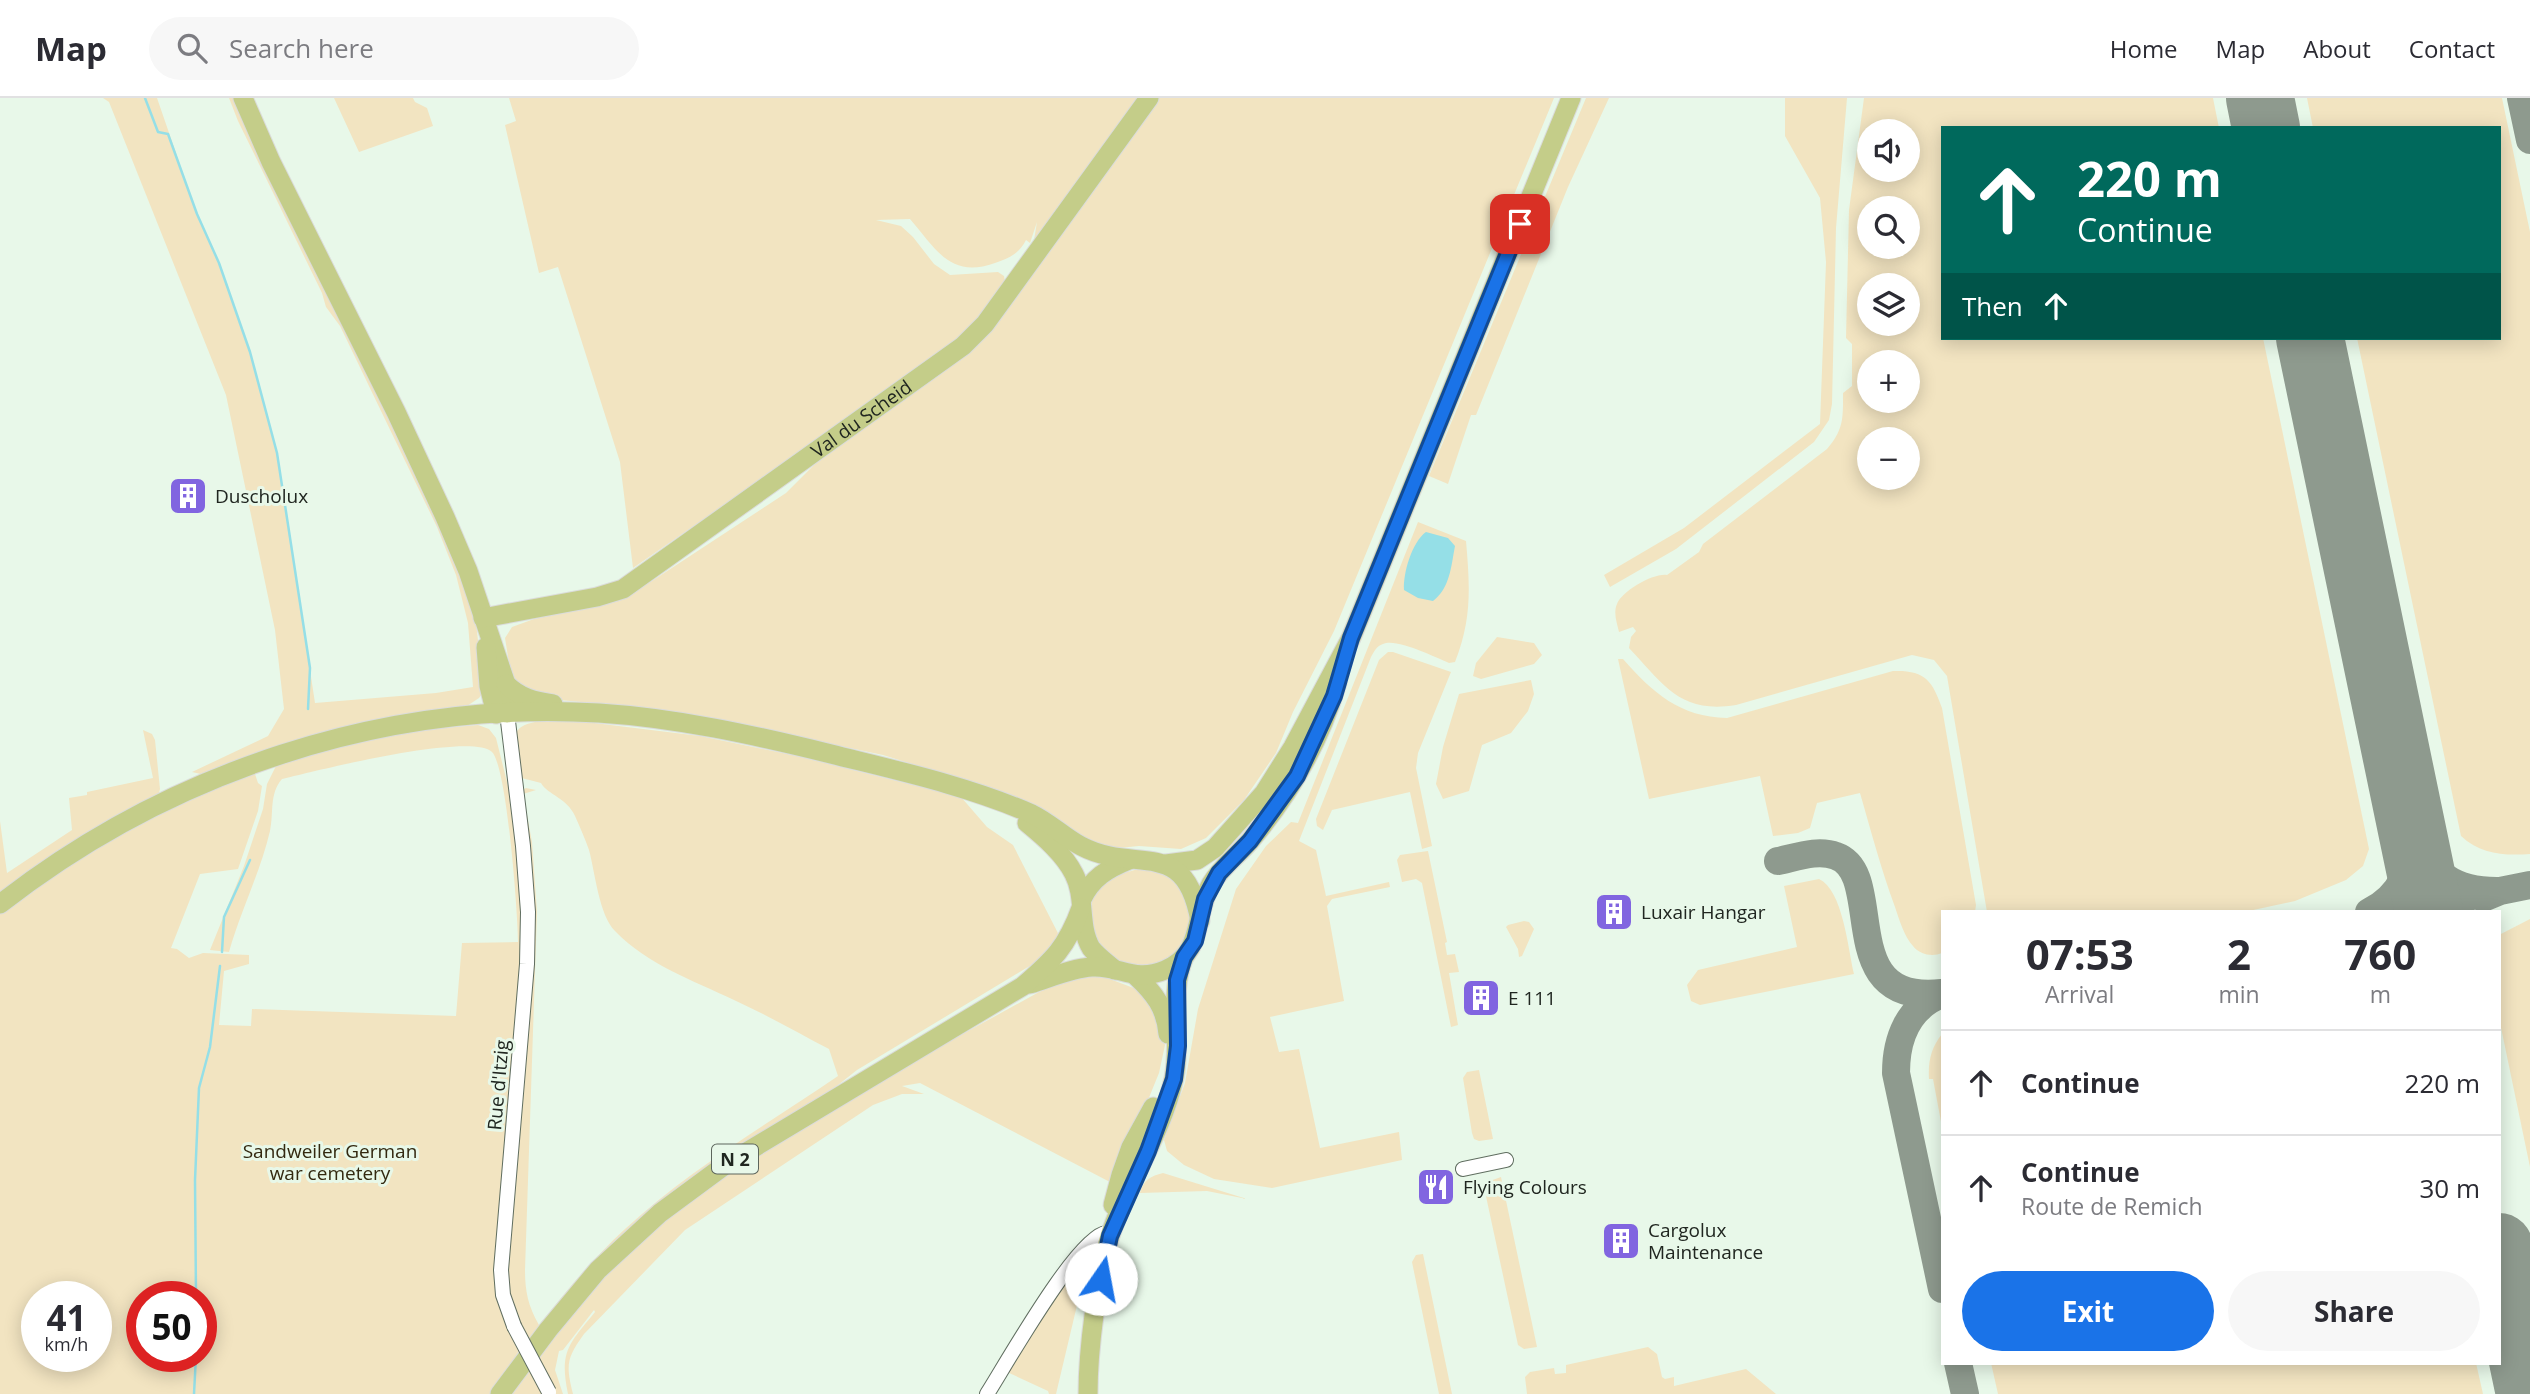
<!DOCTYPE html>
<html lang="en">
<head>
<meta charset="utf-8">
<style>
	:root { --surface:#fff; --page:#f7f7f7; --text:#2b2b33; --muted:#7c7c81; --line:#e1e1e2; --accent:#1a73e8 }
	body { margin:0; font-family:"Open Sans",sans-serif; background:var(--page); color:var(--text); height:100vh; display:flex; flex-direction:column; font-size:26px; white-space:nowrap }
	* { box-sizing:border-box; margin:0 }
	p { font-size:23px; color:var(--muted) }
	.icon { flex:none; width:38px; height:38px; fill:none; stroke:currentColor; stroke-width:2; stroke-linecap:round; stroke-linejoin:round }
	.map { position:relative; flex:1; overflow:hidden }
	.side { position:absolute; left:1941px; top:812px; width:560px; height:455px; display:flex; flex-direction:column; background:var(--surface); border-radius:0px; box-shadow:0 4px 18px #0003 }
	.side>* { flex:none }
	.top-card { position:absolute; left:1941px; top:28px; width:560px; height:214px; border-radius:0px; box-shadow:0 4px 18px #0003; background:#00695c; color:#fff; overflow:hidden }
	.tools { position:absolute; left:1857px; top:21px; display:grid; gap:14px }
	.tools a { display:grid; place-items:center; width:63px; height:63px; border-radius:50%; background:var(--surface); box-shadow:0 4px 18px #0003; font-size:35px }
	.speed { position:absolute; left:21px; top:1183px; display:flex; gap:14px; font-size:35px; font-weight:700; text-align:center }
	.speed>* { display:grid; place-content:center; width:91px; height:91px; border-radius:50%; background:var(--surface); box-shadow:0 4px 18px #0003; line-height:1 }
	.speed small { font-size:18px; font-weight:400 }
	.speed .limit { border:10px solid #d22; background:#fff; color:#111 }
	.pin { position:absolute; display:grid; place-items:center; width:60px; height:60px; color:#fff; margin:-30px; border-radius:14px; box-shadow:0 4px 10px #0006 }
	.me { position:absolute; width:77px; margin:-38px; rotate:12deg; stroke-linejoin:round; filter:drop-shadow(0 0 5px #0008) }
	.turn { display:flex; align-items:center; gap:24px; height:147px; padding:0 21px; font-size:32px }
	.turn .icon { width:91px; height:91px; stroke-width:2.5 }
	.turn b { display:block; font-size:49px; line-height:60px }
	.then { display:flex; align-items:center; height:66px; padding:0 21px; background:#0003; gap:14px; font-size:26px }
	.eta { display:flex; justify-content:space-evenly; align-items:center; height:119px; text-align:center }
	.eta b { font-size:42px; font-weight:700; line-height:49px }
	.button { display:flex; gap:14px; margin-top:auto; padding:14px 21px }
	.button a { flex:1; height:80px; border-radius:42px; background:var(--accent); color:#fff; font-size:28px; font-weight:700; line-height:80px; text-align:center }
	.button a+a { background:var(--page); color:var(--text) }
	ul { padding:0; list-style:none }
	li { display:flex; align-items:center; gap:21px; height:105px; padding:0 21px; border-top:2px solid var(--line) }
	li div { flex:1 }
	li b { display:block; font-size:26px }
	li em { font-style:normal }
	header { display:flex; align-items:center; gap:42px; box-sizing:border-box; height:98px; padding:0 35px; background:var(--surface); border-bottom:2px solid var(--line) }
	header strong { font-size:33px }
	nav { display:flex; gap:38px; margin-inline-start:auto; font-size:24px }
	.search { width:490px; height:63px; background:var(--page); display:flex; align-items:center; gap:18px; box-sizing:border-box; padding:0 24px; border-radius:38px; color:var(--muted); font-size:26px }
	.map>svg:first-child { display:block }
	.green { fill:#f2e4c1; fill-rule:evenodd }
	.water { fill:#95dfe7 }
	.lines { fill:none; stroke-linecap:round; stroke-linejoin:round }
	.stream { stroke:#95dfe7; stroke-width:2.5 }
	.taxiway { stroke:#8e9a8e; stroke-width:28 }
	.runway { stroke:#8e9a8e; stroke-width:68 }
	.minor-casing { stroke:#606e60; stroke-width:16 }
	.major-casing { stroke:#dbdcdb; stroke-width:21 }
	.minor { stroke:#fff; stroke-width:14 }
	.major { stroke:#c4cd89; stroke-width:19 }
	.minor-bridge-casing { stroke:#606e60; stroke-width:16; stroke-linecap:butt }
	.minor-bridge { stroke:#fff; stroke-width:14 }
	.route-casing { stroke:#114b97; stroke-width:18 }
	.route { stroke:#1a73e8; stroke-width:12 }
	.labels { text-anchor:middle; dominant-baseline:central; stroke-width:6; stroke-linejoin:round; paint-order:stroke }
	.shield { fill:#e8f8e9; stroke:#5c655c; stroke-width:2 }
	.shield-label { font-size:18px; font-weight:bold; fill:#202620 }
	.street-label { font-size:19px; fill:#202620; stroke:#e8f8e9 }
	.poi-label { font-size:19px; fill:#202620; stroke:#e8f8e9; text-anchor:start }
	.park-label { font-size:19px; fill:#332910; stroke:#e8f8e9 }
</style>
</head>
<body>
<header>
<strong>Map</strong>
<div class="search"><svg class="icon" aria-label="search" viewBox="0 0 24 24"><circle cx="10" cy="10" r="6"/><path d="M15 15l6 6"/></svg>Search here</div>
<nav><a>Home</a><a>Map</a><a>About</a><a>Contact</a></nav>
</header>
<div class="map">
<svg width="2530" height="1296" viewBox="0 0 2530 1296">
	<rect width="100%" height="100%" fill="#e8f8e9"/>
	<path class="green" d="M103,0h54l40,116 22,49 31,89 27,101 38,250 121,-10 37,-6 -5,-64 -12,-48 -19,-48 -97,-201 -14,-19 -4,-14 -84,-172 -9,-23h12l221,471 13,46 9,76 -5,7 -12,8 -101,15 -90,26 -71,28 -13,-3 76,-36 16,-27 -9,-79 -49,-235 -117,-293z
		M334,0h79l2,4 12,6 6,18 -74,26z
		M509,0h632l-108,148 4,-24 -7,21 -4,-3c-7,14 -17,18 -31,23 -45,16 -59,-14 -85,-44l-34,1 25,6 12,11 21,27 16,11 48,-3 6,4 1,6 4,3 -54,60 -322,223 -13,-106 -62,-195 -19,6 -34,-148 11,-4z
		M1158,0h396l-220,533 -41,81 -17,41 -32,47 -38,38 -25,11 -42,-3 -31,3 -13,-3 -86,-52 -126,-39 -180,-38 -46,-8 -119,-11 -23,-12 -10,-21 4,-2 -4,-25 7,-11 22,-8 79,-17 39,-21 134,-88 29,-29 174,-133z
		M1586,0h23l-41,89 -92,228h-5l-23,69 -19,-8z
		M1785,0h62l-11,130 -4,176 -3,16 -15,22 -138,107 -66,38 -6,-12 80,-47 136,-104 6,-162 -6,-64 -35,-62z
		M1864,0h349l6,30h-277v210h321l106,511 -6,17 -17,14 -51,21 -51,11h-257l-40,-236 -13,-16 -22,-5 -176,50c-56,9 -72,-20 -107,-57l2,-11 5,-6 -3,-4 -14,5c-2,-9 -6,-19 -2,-28 5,-13 36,-31 50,-29l32,-23 4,-8 124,-95c17,-20 16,-31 16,-56l9,-7v-42l-6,-6 3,-128zM1908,33v39h-39v-39zM1908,110v39h-39v-39zM1908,187v39h-39v-39zM1908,264v39h-39v-39zM1908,341v39h-39v-39z
		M2307,0h195l28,134v622c-26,2 -50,0 -69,-18l-104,-498h142v-210h-186z
		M1418,424l48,19c4,46 6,78 -11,121l-6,1c-15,-6 -52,-25 -66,-19 -7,2 -9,8 -12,13l-72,184 17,9 10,46 63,-14 1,5 -58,12 -5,7 17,95 -74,16 9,35 20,-3 21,99 79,-16 3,28 -130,28 -58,-9 -30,-14 -17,-14 -3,-11 21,-57 13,-74 38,-120 30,-43 25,-24 7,1z
		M1497,539l37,6 8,12 -8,9 -53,15 -8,-3 3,-13z
		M1388,554h5l58,20 -33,81 -2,15 16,78 -10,3 -12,-57 -78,18 -9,20 -6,-4 -1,-7 63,-159z
		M1618,561h5c30,34 57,58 104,59l166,-47c32,-1 39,9 49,37l34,197 -1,7h-33v41c-9,4 -22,2 -29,-7 -9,-10 -14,-27 -18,-39 -14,-38 -24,-76 -35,-114l-43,10 -7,25 -12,5 -25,3 -13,-60 -111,23z
		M1531,582l3,14 -6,17 -17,22 -29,12 -13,46 -26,8 -7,-15 7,-37 16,-53z
		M578,623l122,15 97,20 164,41 26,30 26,18 49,96 -9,11 -196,118 -19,15 -155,101 -190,208h-493v-483l66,-49 116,-63 73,-25 3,9 4,3 -4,25 -20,58 -38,5 -29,74 6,1 12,9 14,-5 46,2v9l-25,7 -5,54 32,1 1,-17 204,7 6,-73 56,-1c0,-28 -11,-175 -26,-190 -22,-20 -177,19 -210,27 -13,15 -8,33 -12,52 -10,42 -29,79 -41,121l-19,-2 34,-84 19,-57 4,-25 11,-22 132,-31 68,-6 11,4 7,9 25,100 -5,-44 10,-6 10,2 -13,4 9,48 5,70 -12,358c0,21 3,36 14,55 27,-33 54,-67 86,-96 64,-59 141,-104 213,-153l-9,-27c-31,-16 -62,-34 -95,-49 -42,-20 -86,-35 -119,-69 -16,-16 -20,-59 -26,-81 -4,-11 -9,-23 -14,-34 -8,-18 -27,-21 -34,-33l-27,-7c0,-12 -3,-30 1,-41 6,-19 47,-14 63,-14zM37,1199h59v59h-59zM142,1199h59v59h-59z
		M143,632l9,4 3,6 5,49 -2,8 -158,99v-75l7,52 65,-43 -3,-32 18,-3v-3l66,-14z
		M1428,753l19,91 -2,1 2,12 8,-1 4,18 -10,1 9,52 -7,2 -29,-144 -6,-4 -14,3 -5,-22 3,-5z
		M1140,771l24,2 19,12 9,45c-5,8 -10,21 -18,27 -13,12 -41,15 -57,7 -18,-11 -35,-48 -24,-67 9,-16 31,-23 47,-26z
		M1819,781c24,11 29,70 35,95l-154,31 -9,-4 -4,-16 11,-15 99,-23 -13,-61z
		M2530,821v248l-31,-149v-83z
		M1524,823l5,1 5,7 -12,27 -3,1 -1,-8 -12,-22 2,-2z
		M1099,877l48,18 12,18 6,34 -6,28 -44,108h-7l-188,-98 -18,3 22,8h-22l-29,11 -188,125 -101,104c-18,25 -18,31 -11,60h-5c-9,-43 1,-50 27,-82l-1,-2 -31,40 -4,1 -4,19 8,24h-7l-1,-4 -12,4h-34l88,-111 103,-94 181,-110 158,-87 34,-14z
		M1942,936v93l-9,-48h-4c-1,-18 2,-31 13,-45z
		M1479,972l14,69 -14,2 -5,-2 -2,-6 -9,-55 4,-6z
		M1163,1075l84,26 -40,-8 -67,2c3,-13 11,-17 23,-20z
		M1501,1079l36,170 -13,2 -6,-4 -34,-158 3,-5z
		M1094,1145l8,5 -19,32 -27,114h-7l-1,-3 -41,-19 51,-84z
		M1423,1156l29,140h-13l-27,-132 4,-7z
		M1648,1249l9,7 5,23 3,2 9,-2v9l72,-17 30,25h-249l-2,-17 5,-5 24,-4 1,6 11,-1v-8z
		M1991,1265h485l7,31h-485z"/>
	<path class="water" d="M1426,434l22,6 7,8c-4,21 -5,42 -22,55l-15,-3 -14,-8c-1,-17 8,-48 22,-58z"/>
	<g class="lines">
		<path class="stream" d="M145,0l13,34 10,2 29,80 22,49 31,89 27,101 33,215 -2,41
			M222,854l2,-35 26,-57
			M196,1199l-1,-117 4,-92 11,-41 10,-81
			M194,1296l2,-38"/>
		<path class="taxiway" d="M2521,0l9,42
			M1778,763c19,-4 40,-12 58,-5 52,18 -4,150 106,137
			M2483,800l17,-7 30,-6
			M2369,814c33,-16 44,-46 44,-81
			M2384,814l116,-21c-47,1 -70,-17 -87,-60
			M1942,896c-34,13 -46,45 -46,79l46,216
			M1958,1265l7,31"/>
		<path class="runway" d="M2260,0l6,30
			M2310,240l119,574
			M2499,1149l31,147"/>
		<defs>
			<path id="minor" d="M507,615l16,133 5,66 -1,52 -26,306 2,25 11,31
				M1463,1071l43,-9
				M987,1296c18,-28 91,-158 119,-161l4,3"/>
			<g id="major">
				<path d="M243,0l28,64 125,250 49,105 23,54 38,113 1,29"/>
				<path id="s1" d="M483,520l114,-21 26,-8 340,-243 22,-22 164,-226"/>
				<path d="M486,549l3,39 7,28"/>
				<path d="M506,586c14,14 28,17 47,20"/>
				<path d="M1027,725c17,14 37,31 47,51 12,23 4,52 17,74 6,8 16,15 24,22"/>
				<path d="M1166,766l31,-4 18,-12 49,-55 29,-46 58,-109 220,-540"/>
				<path d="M1082,801c10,-21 25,-30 47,-39"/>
				<path d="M0,806c169,-132 384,-204 599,-191 78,5 155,22 232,41 68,17 137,32 201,60 17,8 32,23 49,32 55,29 104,-11 119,75"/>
				<path d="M1136,878c18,17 30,32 32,58"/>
				<path d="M1030,886c20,-6 42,-16 62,-17 27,-2 42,16 73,3 40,-17 28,-55 46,-86 10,-17 26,-28 39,-43 39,-46 70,-100 87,-158"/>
				<path d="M1113,1107l8,-30 10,-28 22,-40"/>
				<path d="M500,1296l48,-64 50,-60 62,-57 65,-48 298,-179c30,-26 44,-39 58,-78"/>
				<path d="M1088,1296c0,-44 9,-116 22,-158 17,-54 52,-102 64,-158 8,-40 -6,-83 10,-121"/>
			</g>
		</defs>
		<use href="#minor" class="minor-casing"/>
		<use href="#major" class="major-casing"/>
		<use href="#minor" class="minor"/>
		<use href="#major" class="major"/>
		<defs>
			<path id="minor-bridge" d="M514,1228l35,66"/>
		</defs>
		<use href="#minor-bridge" class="minor-bridge-casing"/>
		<use href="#minor-bridge" class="minor-bridge"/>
	</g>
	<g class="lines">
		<defs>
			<path id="route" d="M1101,1181l9,-43 38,-85 26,-72 4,-33 -1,-66 7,-23 11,-16 10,-42 14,-26 31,-32 47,-65 37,-80 17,-58 169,-414"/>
		</defs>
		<use href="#route" class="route-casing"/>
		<use href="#route" class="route"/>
	</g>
	<defs>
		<symbol id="building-square" viewBox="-11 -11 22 22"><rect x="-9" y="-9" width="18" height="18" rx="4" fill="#8165e0" stroke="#e8f8e9"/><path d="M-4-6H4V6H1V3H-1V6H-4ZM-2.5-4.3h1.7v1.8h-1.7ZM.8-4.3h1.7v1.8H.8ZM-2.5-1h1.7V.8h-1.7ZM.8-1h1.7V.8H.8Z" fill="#fff"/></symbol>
		<symbol id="restaurant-square" viewBox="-11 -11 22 22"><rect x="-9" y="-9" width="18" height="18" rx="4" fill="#8165e0" stroke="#e8f8e9"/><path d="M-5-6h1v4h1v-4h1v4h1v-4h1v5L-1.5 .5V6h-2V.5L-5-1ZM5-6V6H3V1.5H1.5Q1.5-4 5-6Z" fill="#fff"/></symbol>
	</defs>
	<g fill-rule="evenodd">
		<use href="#building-square" x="166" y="376" width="44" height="44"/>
		<use href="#building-square" x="1592" y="792" width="44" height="44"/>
		<use href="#building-square" x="1459" y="878" width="44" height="44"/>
		<use href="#restaurant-square" x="1414" y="1067" width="44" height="44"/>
		<use href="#building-square" x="1599" y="1121" width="44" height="44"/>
	</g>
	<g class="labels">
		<rect class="shield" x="712" y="1046.5" width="46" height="29" rx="5"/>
		<g class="shield-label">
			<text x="735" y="1061">N 2</text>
		</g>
		<g class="street-label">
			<text stroke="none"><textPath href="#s1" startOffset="436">Val du Scheid</textPath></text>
			<text transform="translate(498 987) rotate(-85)">Rue d'Itzig</text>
		</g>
		<g class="poi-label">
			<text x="215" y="398">Duscholux</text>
			<text x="1641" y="814">Luxair Hangar</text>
			<text x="1508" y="900">E 111</text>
			<text x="1463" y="1089">Flying Colours</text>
			<text x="1648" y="1132">Cargolux<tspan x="1648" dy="22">Maintenance</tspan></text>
		</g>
		<g class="park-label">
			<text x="330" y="1053">Sandweiler German<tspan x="330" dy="22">war cemetery</tspan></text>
		</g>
	</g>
</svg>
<div class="tools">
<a><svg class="icon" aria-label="sound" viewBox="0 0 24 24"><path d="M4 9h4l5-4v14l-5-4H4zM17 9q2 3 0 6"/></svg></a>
<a><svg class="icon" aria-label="search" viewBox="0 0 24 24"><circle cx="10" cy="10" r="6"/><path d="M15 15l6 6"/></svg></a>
<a><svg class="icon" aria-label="layers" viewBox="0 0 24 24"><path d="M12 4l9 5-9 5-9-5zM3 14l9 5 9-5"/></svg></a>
<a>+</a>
<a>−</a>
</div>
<div class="speed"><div>41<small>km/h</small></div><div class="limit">50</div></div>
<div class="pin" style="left:1520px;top:126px;background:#d93025"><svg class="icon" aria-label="arrive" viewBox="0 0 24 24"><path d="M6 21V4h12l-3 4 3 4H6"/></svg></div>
<svg class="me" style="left:1101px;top:1181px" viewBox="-20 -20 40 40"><circle r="19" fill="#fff"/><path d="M0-13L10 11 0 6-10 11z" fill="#1a73e8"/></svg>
<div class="top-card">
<div class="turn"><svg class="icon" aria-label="ahead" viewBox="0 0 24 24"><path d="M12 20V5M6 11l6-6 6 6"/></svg><div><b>220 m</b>Continue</div></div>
<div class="then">Then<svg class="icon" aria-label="ahead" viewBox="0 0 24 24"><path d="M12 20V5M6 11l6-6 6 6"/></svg></div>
</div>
<section class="side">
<div class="eta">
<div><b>07:53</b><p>Arrival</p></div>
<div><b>2</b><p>min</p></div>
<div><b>760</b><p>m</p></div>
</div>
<ul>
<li><svg class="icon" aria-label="ahead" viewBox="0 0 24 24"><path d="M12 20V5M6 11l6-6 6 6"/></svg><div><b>Continue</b></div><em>220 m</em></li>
<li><svg class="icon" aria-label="ahead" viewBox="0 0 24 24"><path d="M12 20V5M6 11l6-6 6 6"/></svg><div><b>Continue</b><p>Route de Remich</p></div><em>30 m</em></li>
</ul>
<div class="button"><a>Exit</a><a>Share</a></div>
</section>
</div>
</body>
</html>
